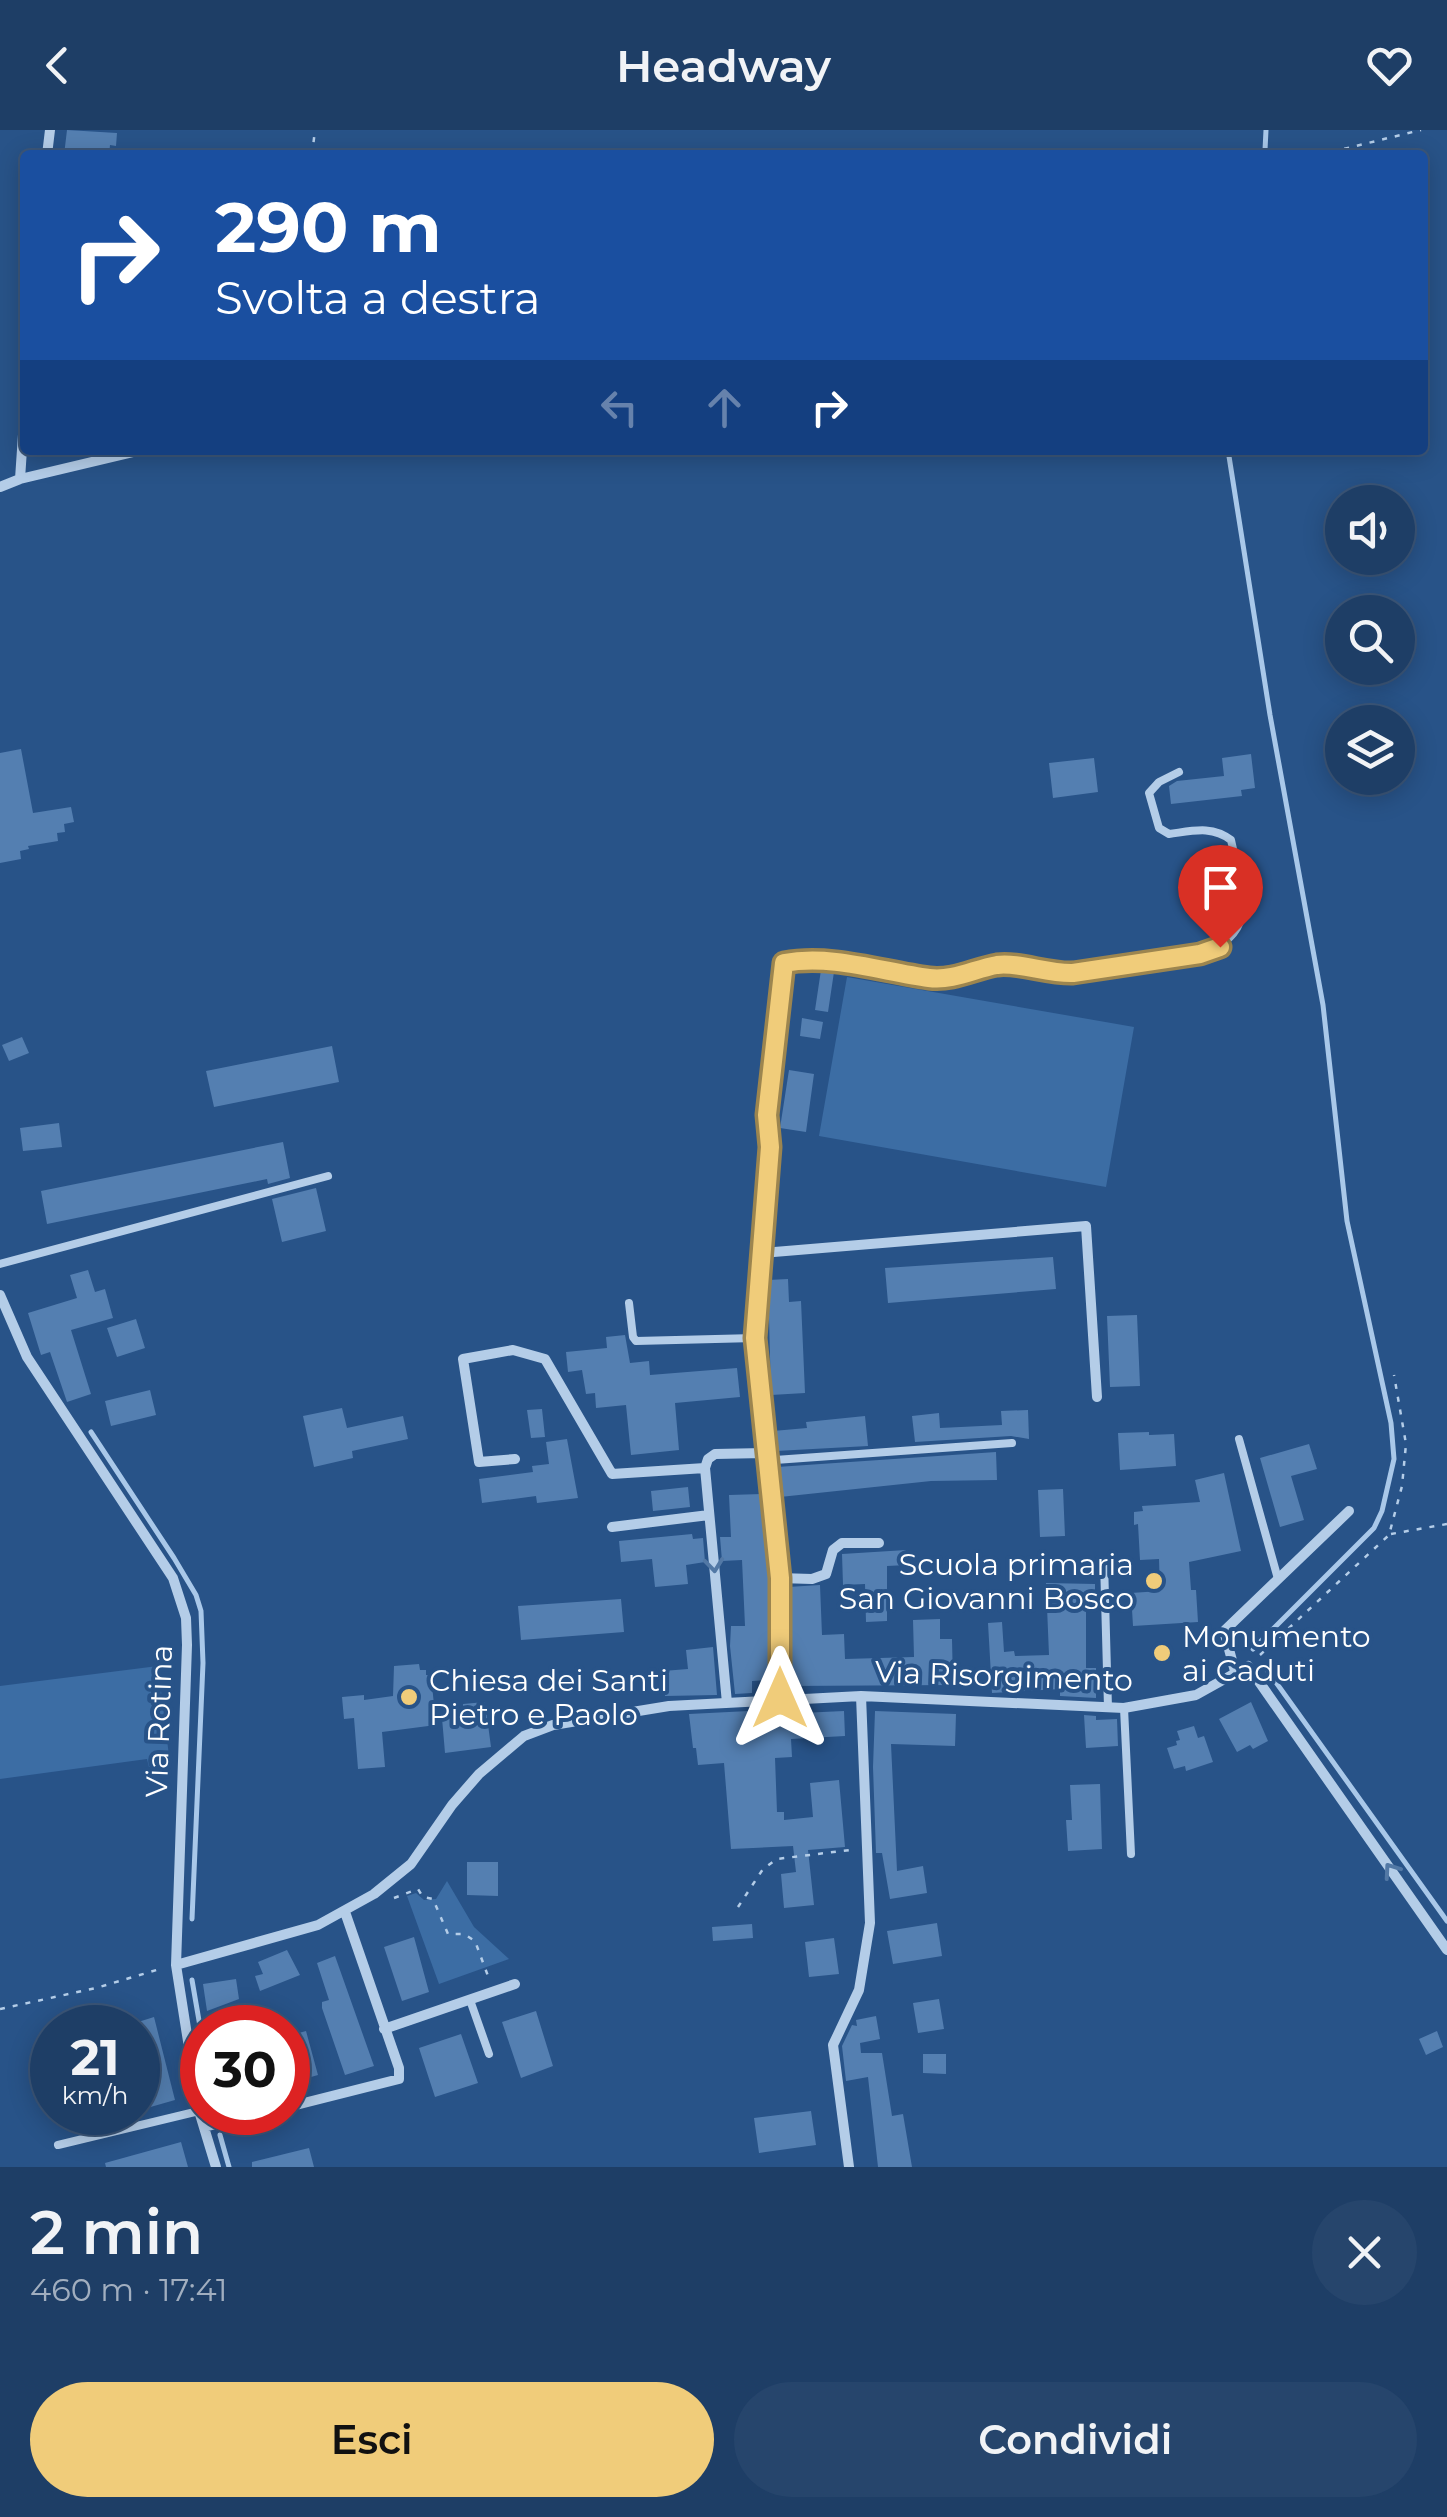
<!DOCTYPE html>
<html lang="it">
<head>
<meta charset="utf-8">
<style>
	:root { --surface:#1e3e66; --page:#26456c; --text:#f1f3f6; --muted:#a1aebf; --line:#3c577a; --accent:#f0cc7a }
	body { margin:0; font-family:Montserrat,sans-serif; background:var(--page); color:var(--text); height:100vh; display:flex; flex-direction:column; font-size:38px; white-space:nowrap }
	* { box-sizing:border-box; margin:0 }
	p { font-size:32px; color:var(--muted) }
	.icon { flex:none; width:55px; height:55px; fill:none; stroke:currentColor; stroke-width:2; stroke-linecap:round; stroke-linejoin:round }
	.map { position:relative; height:2037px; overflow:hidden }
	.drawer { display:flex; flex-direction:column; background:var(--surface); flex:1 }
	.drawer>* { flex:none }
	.top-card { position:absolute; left:20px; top:20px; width:1408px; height:305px; border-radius:10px; box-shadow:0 5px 25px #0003,0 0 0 2px var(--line); background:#1a4fa0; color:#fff; overflow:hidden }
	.fabs { position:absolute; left:1325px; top:355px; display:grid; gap:20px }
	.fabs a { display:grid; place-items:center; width:90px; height:90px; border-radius:50%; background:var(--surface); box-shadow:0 5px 25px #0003,0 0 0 2px var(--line); font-size:50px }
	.speed { position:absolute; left:30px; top:1875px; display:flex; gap:20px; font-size:50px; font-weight:700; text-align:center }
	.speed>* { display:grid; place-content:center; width:130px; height:130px; border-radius:50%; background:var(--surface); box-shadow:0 5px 25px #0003,0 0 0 2px var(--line); line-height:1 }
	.speed small { font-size:25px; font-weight:400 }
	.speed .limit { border:15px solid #d22; background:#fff; color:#111 }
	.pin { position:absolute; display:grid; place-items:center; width:85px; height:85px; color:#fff; margin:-102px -42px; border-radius:50% 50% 50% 0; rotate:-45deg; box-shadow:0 0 10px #0007 }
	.pin .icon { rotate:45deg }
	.me { position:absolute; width:110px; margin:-55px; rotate:0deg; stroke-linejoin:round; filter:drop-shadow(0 0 8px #0008) }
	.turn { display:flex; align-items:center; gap:35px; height:210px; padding:0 30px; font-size:45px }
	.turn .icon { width:130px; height:130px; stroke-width:2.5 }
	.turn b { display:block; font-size:70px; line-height:85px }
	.lanes { display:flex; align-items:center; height:95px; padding:0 30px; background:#0003; justify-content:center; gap:50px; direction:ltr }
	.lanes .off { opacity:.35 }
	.round { display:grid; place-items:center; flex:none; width:105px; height:105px; border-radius:52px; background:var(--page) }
	.overview { display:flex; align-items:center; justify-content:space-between; height:170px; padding:0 30px }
	h1 { font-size:60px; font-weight:600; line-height:75px }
	.action { display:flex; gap:20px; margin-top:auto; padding:20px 30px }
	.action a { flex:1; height:115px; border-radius:60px; background:var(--accent); color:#111; font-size:40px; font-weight:600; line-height:115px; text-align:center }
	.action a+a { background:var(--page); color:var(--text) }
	header { display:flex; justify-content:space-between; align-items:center; height:130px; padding:0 30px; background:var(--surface); font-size:45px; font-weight:600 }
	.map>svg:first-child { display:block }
	.green { fill:#3c6da4 }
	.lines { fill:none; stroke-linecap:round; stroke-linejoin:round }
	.stream { stroke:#a9c8e9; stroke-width:5 }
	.building { fill:#547fb1 }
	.path { stroke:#b4cde8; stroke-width:2.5; stroke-dasharray:5 8; stroke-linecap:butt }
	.lane { stroke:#b4cde8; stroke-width:8 }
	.street { stroke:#b4cde8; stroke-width:10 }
	.oneway { stroke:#5278a5 }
	.route-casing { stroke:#9c854f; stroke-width:25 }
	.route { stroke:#f0cc7a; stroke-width:18 }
	.poi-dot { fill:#f0cc7a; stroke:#285388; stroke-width:4 }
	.labels { text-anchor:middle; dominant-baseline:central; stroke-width:8; stroke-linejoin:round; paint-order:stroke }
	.poi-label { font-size:30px; fill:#fff; stroke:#285388; text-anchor:start }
	.street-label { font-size:30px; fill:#fff; stroke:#285388 }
</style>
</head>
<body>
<header><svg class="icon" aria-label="back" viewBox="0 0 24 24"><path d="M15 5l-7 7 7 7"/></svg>Headway<svg class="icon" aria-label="heart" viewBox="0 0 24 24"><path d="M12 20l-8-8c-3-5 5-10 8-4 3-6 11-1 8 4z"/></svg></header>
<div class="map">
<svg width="1447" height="2037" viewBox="0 0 1447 2037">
	<rect width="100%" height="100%" fill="#285388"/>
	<path class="green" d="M847,847l287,50 -28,160 -287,-51z
		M158,1536l12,98 -21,3 -2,-8 -147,20v-93z
		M447,1751l27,46 35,32 -70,25 -32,-88 9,-3 8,7 12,-1z"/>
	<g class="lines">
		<path class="stream" d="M1265,20l1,-20
			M1228,320l42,265 53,290 24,216 44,202 3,36 -12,52 -8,17 -121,121
			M91,1302l83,126 22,37 5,16 2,52 -11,256
			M1265,1537l182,254
			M192,1850l10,58
			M220,2005l9,32"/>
	</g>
	<path class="building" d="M67,0l50,3 -1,13 -6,-1 -1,10h-45z
		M21,619l12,64 38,-6 3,15 -10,2 1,8 -8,1 1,8 -30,5 1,3 -9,2 1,8 -21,4v-110z
		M1251,624l4,34 -14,2 1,6 -71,8 -2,-18 8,-5 47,-5 -2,-18z
		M1094,628l4,34 -45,6 -4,-35z
		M821,840l13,2 -6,40 -13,-2z
		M802,888l21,4 -3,17 -20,-3z
		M22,907l7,16 -20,8 -7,-16z
		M332,916l7,36 -125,25 -8,-36z
		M789,940l25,4 -8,58 -26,-4z
		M59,993l3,24 -39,4 -3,-23z
		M283,1012l7,36 -22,6 -1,-5 -220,45 -6,-33z
		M316,1058l10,43 -44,11 -10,-43z
		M1053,1127l3,32 -168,14 -3,-35z
		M88,1140l7,22 10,-3 8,29 -42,12 20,64 -24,8 -17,-50 -9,3 -13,-42 49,-15 -7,-23z
		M788,1149l1,23 12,-1 4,92 -34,2 -3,-115z
		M1137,1185l3,71 -30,1 -3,-71z
		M136,1189l9,29 -28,9 -10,-29z
		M625,1205l5,28 19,-2 1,14 87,-7 3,29 -65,6 4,47 -48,5 -5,-50 -30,3 -1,-15 -9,1 -4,-24 -14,2 -2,-20 41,-4 -1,-11z
		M150,1260l6,25 -45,11 -6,-25z
		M342,1278l5,20 56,-12 5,23 -56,12 1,7 -39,9 -11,-51z
		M542,1279l3,28 -14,1 -4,-28z
		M1028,1280l1,29 -18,-3 -96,6 -3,-26 27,-3 1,15 62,-3 -1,-14z
		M865,1286l3,30 -92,5 -3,-20 34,-3 -1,-6z
		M1149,1302v3l25,-1 2,32 -56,4 -2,-37z
		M567,1309l11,59 -41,5 -1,-7 -54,7 -3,-24 54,-7 -1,-6 17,-2 -3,-22z
		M1309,1314l8,25 -26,7 13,44 -24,7 -20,-69z
		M996,1322l1,28 -66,1 -151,16 -3,-30z
		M1224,1343l17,78 -52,11 2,28h5l2,32 -65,4 -2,-33 29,-2 -1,-32 -19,1 -2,-36 -4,1v-13l9,-1 -1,-5 58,-4 -5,-22z
		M688,1357l2,20 -37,4 -2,-20z
		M1063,1359l2,47 -25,1 -2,-47z
		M762,1364l8,84 1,102 -19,1v12l-17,1 -5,-48 1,-20h14l-3,-66 -20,1 -2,-24h11l-2,-42z
		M692,1404l1,5 10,-1 2,24 -19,3 2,19 -33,3 -3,-28 -31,3 -2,-21z
		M906,1420l1,15 -20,1v55l-21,1 -1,-38 -22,1 -1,-31z
		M1046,1453l49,1v24h-9v60h10v30l-36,-2v-7l-68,4 -4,-70 14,-1 2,30 10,-1 1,5 34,-1z
		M820,1455l2,50 22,-1 1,25 69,-2 -1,-37 27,-1v20h12l1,46 -164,1 -1,-99z
		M621,1469l3,33 -103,8 -3,-34z
		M713,1517l4,48 -52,1 -2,-25 25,-2 -2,-19z
		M419,1534l1,6h6v5h5l5,50 -54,7 3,35 -27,2 -4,-51 -10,1 -2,-22 22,-2v5l29,-4 1,-30z
		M485,1572l6,45 -46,6 -3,-35 22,-2 -1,-12z
		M1251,1572l17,39 -15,8 -3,-4 -13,7 -18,-33z
		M749,1581l1,11 51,-3v-6l43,-2 1,25 -54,3 1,18 -17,1 2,54h7v8l29,-3 -3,-34 29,-3 6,67 -37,3 6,55 -30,3 -3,-34 15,-2 -3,-26 -62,3 -7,-86 -26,2 -2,-17h-3l-4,-34z
		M875,1581l81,3 -1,32 -64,-2 6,127 26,-5 4,27 -37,6 -8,-46h-6l-3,-86z
		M1084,1585l12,1v4l21,-1 1,27 -32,2z
		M1194,1596l4,12 6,-2 9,26 -27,9 -1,-5 -11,3 -7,-21 10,-3 -1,-4 4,-1 -3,-9z
		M1100,1654l2,65 -34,2 -2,-31h6l-2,-35z
		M467,1732h31v34l-31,-1z
		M937,1793l5,33 -49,8 -6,-33z
		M752,1794l1,14 -40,3 -1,-14z
		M414,1807l15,55 -27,9 -18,-54z
		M834,1808l5,36 -30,3 -4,-35z
		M287,1820l13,25 -40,16 -5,-15 8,-2 -5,-12z
		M335,1826l39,110 -29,9 -23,-67v-6l7,-2 -12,-37z
		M236,1849l3,20 -32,12 -4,-27z
		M939,1869l5,30 -26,4 -5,-30z
		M536,1881l17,55 -32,12 -19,-56z
		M876,1886l4,23 -20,4 1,10h21l10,63 11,-2 9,53h-34l-10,-90 -22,4 -4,-35 10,-21 5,1 -1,-6z
		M154,1887l21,83 -35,10 -2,-10v-78z
		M306,1901l12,44 -21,6 -9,-45z
		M1437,1901l6,16 -17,8 -7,-16z
		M461,1904l17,49 -43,14 -16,-49z
		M923,1924h23v20l-23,-1z
		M811,1981l5,34 -57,8 -5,-35z
		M181,2012l7,25h-82l-1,-4z
		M309,2018l5,19h-62v-5z"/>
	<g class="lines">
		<path class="path" d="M312,25l3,-25
			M1319,25l102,-25
			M1391,1404l56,-10
			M1260,1525l129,-120 13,-49 4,-42 -12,-69
			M394,1768l24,-9 5,8 10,2 15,35h16l11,7 13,35
			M738,1777l25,-38 14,-10 73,-9
			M0,1879l96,-21 64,-19"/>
		<path class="lane" d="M785,833c46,-9 98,9 144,15 25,3 45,-9 68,-13 22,-3 51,9 76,8l127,-18c62,-23 42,-64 31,-115 -19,-15 -39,-9 -62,-6l-10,-6 -10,-35 10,-11 20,-10
			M0,1134l328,-88
			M629,1173l4,34 3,4 119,-3
			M1239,1309l39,140
			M766,1323l9,7 237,-17
			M1104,1431l4,147
			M1124,1578l7,146
			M470,1870l19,54
			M58,2015l141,-34"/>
		<path class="street" d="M47,25l3,-25
			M20,349l122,-29
			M0,357l20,-8 5,-74
			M761,1123l325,-27 11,171
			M0,1165l27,62 146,221 13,40 1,27 -11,320 23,146 17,56
			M515,1329l-36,3 -16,-103 50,-9 32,9 67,115 93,-6
			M612,1397l97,-12
			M779,1448l33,1 14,-5 7,-24 9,-7h37
			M1236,1545l-12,-44 125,-120
			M780,1569l-1,-121 -24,-240 15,-191 -3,-32 18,-152
			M727,1573l-22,-235 3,-9 7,-5 51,-1
			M176,1835l142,-40 56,-31 37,-30 41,-59 27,-31 45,-38 29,-11 116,-19 192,-10 263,12 72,-13 52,-29 199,284
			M384,1899l131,-45
			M288,1977l111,-28v-11l-54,-156
			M204,1997l60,-15
			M849,2037l-16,-122 26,-55 11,-67 -9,-227"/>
	</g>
	<defs><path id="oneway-chevron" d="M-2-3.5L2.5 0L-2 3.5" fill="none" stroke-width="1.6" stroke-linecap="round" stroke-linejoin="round" transform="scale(2.5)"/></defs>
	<g class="oneway">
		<use href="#oneway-chevron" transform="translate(714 1435) rotate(84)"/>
		<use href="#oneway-chevron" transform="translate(1391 1740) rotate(-125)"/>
	</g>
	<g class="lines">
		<defs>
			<path id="route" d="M780,1568v-120l-25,-240 15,-191 -3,-32 17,-152c48,-9 99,9 145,15 25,3 45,-9 68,-13 22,-3 51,9 76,8l127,-19 20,-7"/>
		</defs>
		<use href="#route" class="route-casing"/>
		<use href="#route" class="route"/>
	</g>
	<g class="poi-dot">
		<circle cx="1154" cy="1451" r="10"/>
		<circle cx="1162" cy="1523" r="10"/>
		<circle cx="409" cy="1567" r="10"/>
	</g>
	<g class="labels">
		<g class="poi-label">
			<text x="1134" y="1434" text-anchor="end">Scuola primaria<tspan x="1134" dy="34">San Giovanni Bosco</tspan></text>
			<text x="1182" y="1506">Monumento<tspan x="1182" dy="34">ai Caduti</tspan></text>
			<text x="429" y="1550">Chiesa dei Santi<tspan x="429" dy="34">Pietro e Paolo</tspan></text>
		</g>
		<g class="street-label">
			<text transform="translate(1004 1546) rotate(2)">Via Risorgimento</text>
			<text transform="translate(159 1591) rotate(-88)">Via Rotina</text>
		</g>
	</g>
</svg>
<div class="fabs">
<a><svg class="icon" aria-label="sound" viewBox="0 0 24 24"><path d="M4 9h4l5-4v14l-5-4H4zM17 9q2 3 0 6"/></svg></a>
<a><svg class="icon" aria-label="search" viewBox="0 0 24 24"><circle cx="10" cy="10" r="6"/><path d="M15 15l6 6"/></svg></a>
<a><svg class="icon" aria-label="layers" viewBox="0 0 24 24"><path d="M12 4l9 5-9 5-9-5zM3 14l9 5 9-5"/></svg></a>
</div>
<div class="speed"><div>21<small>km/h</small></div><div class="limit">30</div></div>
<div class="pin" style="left:1220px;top:817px;background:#d93025"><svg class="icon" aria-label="arrive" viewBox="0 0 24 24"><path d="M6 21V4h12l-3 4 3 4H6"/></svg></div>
<svg class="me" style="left:780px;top:1568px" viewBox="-20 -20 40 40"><path d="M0-17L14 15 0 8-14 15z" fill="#f0cc7a" stroke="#fff" stroke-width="4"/></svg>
<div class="top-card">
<div class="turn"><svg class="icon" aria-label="right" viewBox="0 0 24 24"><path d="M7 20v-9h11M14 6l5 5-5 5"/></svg><div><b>290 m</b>Svolta a destra</div></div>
<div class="lanes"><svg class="icon off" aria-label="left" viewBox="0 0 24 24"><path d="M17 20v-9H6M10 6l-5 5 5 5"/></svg><svg class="icon off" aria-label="ahead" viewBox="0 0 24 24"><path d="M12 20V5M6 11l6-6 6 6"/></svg><svg class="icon" aria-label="right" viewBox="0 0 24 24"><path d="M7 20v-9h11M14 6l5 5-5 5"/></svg></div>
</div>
</div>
<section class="drawer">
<div class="overview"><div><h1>2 min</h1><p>460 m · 17:41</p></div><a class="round"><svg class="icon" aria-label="close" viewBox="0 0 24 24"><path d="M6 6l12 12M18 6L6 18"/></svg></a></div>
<div class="action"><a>Esci</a><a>Condividi</a></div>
</section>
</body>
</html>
